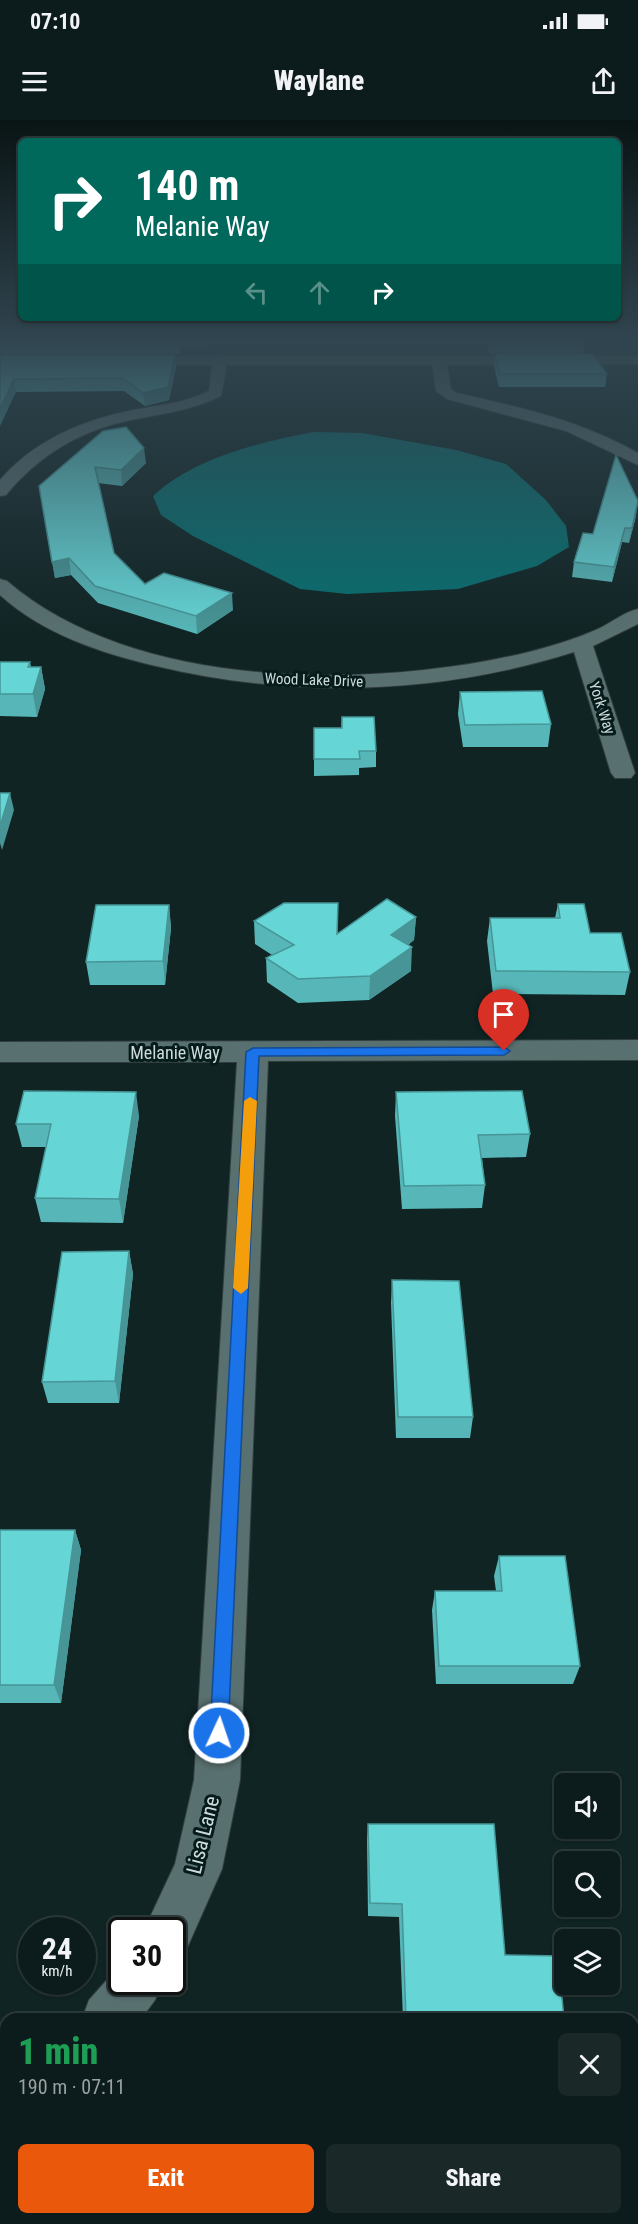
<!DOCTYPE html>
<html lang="en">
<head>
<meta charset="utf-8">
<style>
	:root { --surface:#0c1b1b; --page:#1a2828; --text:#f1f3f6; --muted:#9aa1a3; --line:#2c393a; --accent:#ea580c }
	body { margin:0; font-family:"Roboto Condensed",sans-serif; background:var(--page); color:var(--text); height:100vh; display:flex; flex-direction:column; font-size:22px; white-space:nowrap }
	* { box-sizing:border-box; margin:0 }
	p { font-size:20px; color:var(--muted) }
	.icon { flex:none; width:33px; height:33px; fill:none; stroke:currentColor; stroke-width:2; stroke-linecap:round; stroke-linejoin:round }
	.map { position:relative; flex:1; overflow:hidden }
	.details { position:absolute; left:0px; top:1893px; width:639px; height:212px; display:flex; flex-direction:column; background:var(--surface); border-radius:18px 18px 0 0; box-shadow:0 2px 4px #0004,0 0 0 2px var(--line) }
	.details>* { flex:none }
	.banner { position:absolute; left:18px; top:18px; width:603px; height:183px; border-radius:9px; box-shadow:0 2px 4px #0004,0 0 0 2px var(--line); background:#00695c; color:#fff; overflow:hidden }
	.fabs { position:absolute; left:554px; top:1653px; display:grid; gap:12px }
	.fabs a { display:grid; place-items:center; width:66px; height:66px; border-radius:9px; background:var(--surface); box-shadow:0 2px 4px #0004,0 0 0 2px var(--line); font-size:30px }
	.speed { position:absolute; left:18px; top:1797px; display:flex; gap:12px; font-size:30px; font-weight:700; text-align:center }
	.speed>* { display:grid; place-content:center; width:78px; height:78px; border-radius:50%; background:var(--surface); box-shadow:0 2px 4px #0004,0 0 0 2px var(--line); line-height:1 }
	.speed small { font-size:15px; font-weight:400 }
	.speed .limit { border:3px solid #111; border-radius:9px; background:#fff; color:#111 }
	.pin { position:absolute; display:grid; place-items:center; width:51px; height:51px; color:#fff; margin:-62px -26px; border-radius:50% 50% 50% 0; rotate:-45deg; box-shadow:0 0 6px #0007 }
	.pin .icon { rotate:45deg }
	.me { position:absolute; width:66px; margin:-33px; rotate:3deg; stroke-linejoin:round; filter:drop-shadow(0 0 4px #0008) }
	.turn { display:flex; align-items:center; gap:21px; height:126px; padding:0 18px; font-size:27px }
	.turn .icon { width:78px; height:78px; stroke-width:2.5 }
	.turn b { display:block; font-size:42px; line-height:51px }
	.lanes { display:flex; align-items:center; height:57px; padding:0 18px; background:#0003; justify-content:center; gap:30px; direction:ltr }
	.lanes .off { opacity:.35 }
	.round { display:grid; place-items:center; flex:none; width:63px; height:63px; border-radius:9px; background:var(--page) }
	.headline { display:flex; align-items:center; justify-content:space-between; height:102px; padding:0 18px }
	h1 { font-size:36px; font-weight:800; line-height:45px; color:#1e9e55 }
	.button { display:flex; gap:12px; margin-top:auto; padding:12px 18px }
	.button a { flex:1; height:69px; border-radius:9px; background:var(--accent); color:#fff; font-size:24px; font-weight:800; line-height:69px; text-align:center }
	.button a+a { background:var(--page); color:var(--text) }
	.status { display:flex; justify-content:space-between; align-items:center; height:42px; padding:0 30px; background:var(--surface); direction:ltr }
	.status svg { height:16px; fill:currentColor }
	header { display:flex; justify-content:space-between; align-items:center; height:78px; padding:0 18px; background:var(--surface); font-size:27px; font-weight:800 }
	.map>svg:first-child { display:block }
	.water { fill:#086f70 }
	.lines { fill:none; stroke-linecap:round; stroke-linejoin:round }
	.minor-casing { stroke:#323e3e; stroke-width:2 }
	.minor { fill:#597070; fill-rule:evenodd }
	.wall { fill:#57b7b8 }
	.shaded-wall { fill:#479596 }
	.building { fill:#65d5d6; stroke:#479596; stroke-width:1.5 }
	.route { fill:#1a73e8; stroke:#114b97; stroke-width:1.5 }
	.slow { fill:#f59e0b }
	.labels { text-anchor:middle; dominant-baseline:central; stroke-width:6; stroke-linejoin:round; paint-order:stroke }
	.far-street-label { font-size:15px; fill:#cfdbdb; stroke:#061b1b }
	.street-label { font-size:18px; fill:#cfdbdb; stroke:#061b1b }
	.near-street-label { font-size:21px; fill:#cfdbdb; stroke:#061b1b }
</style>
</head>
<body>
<div class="status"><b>07:10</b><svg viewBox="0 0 49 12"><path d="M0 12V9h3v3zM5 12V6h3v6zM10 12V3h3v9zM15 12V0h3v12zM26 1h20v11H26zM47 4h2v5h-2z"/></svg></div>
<header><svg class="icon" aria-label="menu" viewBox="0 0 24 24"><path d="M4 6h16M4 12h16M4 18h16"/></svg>Waylane<svg class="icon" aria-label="share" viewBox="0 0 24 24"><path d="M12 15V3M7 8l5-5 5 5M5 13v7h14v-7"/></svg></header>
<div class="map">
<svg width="638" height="2104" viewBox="0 0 638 2104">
	<rect width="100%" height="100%" fill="#102424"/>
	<path class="water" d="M313,312l49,1 94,17 50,14 40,36 20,26 3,21 -32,19 -79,23 -111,5 -47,-5 -107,-53 -32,-21 -8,-19c42,-39 105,-53 160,-64z"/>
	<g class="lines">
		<defs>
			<path id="minor" d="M223,236h415v8l-191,1 4,24 6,4c63,14 125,28 181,60v12l-72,-34 -119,-32 -11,-8 -4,-26h-205l-6,31c-30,15 -62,18 -94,25 -48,10 -90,36 -121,74l-6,1v-16c34,-40 83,-60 133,-70 26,-5 52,-7 76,-19l3,-26h-81l-5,-1 -2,-3 2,-3z
				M0,459l7,2c127,110 366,109 522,71 23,-6 47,-13 69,-23 13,-6 26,-17 40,-20v15l-45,22 42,127 -4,5h-16l-4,-5 -37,-121c-136,43 -279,47 -418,14 -55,-13 -113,-32 -156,-71z
				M638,920v20l-370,1 -28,719 -18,89 -35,79 -15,6v-24h-28l31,-66 19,-84 43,-718h-237v-20z
				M122,1843v19h41l-8,18 -14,19h-59l7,-19z
				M6,1975v58l-6,2v-58z"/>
		</defs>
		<use href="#minor" class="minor-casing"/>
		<use href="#minor" class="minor"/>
	</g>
	<path class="wall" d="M0,221h585l-2,13h-93l-3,-10h-280v3h-26l-2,7 -179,1z
		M495,234l112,20 -2,13h-106l-5,-20z
		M0,235h175l1,12 -7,33 -24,6 -21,-15 -108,1z
		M126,307l20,36 -24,23 -24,-3 16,70 31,31 88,26 -36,24 -99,-31 -27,-28 -16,3 -16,-92z
		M636,396l-7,27 -7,-1 -10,40 -40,-5 2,-15 19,-28z
		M0,542h30l1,5h10l4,22 -8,28 -37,-1z
		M460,572l91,32 -3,23h-85l-5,-33z
		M342,597l34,34v16l-17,1v7l-45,1v-48h27z
		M558,784l72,68 -5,23 -132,-1 -6,-53 3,-23h65z
		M169,785l2,23 -6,57h-75l-4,-23z
		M416,797l-2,23 -6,5 3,26 -42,29 -71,3 -31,-21 -1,-24 6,-3 -17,-11 -1,-23 83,13z
		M396,972l134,42 -4,23 -44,1 3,27 -3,23 -80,1 -7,-93z
		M139,996l-16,107 -82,-1 -6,-24 11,-51h-24l-6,-23z
		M129,1131l4,23 -14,129h-71l-6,-21z
		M392,1160l81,137 -3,21h-74l-5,-135z
		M0,1410h75l6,20 -20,153h-61z
		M499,1436l81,110 -7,18h-137l-4,-74 3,-19h61l-2,-15z
		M368,1704l137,131 59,64h-161l-4,-102 -31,-1 -1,-77z"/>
	<path class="shaded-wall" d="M179,221h1l1,6 -2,7z
		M175,235l1,12 -7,33 -24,6 -2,-13z
		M14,259l2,13 -16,34v-18z
		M144,328l2,15 -24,23 -1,-16z
		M638,383l-2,13 -7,27 3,-15z
		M625,408l-3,14 -10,40 2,-15z
		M69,438l2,17 -16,3 -3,-16z
		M232,473l1,17 -36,24 -1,-18z
		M41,547l4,22 -8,28 -4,-23z
		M10,673l4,17 -12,40 -2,-7v-17z
		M169,785l2,23 -6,57 -2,-24z
		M416,797l-2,23 -25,19 2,-24z
		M412,827l-1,24 -42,29 1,-24z
		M136,972l3,24 -16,107 -4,-24z
		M129,1131l4,23 -14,129 -4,-22z
		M75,1410l6,20 -20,153 -7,-18z"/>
	<path class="building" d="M0,221h179l-179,1z
		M495,234h98l14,20h-107z
		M0,235h175l-7,32 -25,6 -20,-15 -109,1 -14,29z
		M126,307l18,21 -23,22 -26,-3 19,86 31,31 19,-11 68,20 -36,23 -101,-30 -26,-28 -17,4 -13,-76 64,-55z
		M616,335l22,46 -6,27h-7l-11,39 -40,-5 9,-29 10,1z
		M0,542h30l-2,5h13l-8,27h-33z
		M542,571l9,33 -86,1 -5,-33z
		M342,597h32l2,34h-17l1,8h-46v-31h28z
		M0,673h10l-10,33z
		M387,779l29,18 -25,18 21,12 -42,29 -72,3 -32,-21 28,-13 -40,-24 30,-18h54l-1,31z
		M558,784h26l6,29h31l9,39 -134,-1 -6,-53h70z
		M96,785h73l-6,56 -77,1z
		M24,971l112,1 -17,107 -84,-1 16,-74h-35z
		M522,971l8,43 -52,1 7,50 -81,1 -8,-94z
		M129,1131l-14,130 -73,1 20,-130z
		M392,1160l67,1 14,136h-75z
		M0,1410h75l-21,155h-54z
		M499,1436h66l15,110h-141l-4,-75h67z
		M368,1704h126l11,131 53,1 6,63h-158l-4,-115 -32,-1z"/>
	<linearGradient id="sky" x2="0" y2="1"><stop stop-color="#091414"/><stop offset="0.43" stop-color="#314550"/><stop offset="1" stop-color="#314550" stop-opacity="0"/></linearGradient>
	<rect width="638" height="515" fill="url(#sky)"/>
	<path class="route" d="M504,927l6,4 -6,4 -245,1 -31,677 -2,7 -7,2 -7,-2 -2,-7 36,-681 7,-4z"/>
	<path class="slow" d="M250,977l7,4 -9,187 -7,6 -8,-6 11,-187z"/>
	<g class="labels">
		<g class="far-street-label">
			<text transform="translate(314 560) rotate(2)">Wood Lake Drive</text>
			<text transform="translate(602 588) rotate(72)">York Way</text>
		</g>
		<g class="street-label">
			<text x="175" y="932">Melanie Way</text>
		</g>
		<g class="near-street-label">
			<text transform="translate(203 1715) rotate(-76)">Lisa Lane</text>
		</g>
	</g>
</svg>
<div class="fabs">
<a><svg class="icon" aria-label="sound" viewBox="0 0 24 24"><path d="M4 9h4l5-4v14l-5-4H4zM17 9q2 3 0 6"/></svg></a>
<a><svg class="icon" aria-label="search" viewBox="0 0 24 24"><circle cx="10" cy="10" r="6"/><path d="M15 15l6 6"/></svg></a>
<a><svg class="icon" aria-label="layers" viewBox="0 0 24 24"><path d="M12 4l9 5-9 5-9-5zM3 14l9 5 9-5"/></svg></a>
</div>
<div class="speed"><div>24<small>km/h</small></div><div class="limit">30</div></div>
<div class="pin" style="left:504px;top:931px;background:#d93025"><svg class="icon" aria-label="arrive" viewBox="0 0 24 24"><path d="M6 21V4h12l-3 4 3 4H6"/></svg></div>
<svg class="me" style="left:219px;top:1613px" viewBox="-20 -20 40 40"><circle r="17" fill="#1a73e8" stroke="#fff" stroke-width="3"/><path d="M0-11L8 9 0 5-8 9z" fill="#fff"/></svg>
<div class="banner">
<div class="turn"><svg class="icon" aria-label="right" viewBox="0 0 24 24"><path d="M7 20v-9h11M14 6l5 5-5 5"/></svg><div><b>140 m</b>Melanie Way</div></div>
<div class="lanes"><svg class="icon off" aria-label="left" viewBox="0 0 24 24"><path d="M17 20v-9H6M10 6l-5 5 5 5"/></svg><svg class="icon off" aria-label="ahead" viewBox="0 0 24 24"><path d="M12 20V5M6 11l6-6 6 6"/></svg><svg class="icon" aria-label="right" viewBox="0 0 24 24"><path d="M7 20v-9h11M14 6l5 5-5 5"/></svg></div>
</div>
<section class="details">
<div class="headline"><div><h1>1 min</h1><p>190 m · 07:11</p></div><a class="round"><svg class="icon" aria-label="close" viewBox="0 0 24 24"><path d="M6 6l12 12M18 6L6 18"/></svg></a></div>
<div class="button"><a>Exit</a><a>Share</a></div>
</section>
</div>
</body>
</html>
